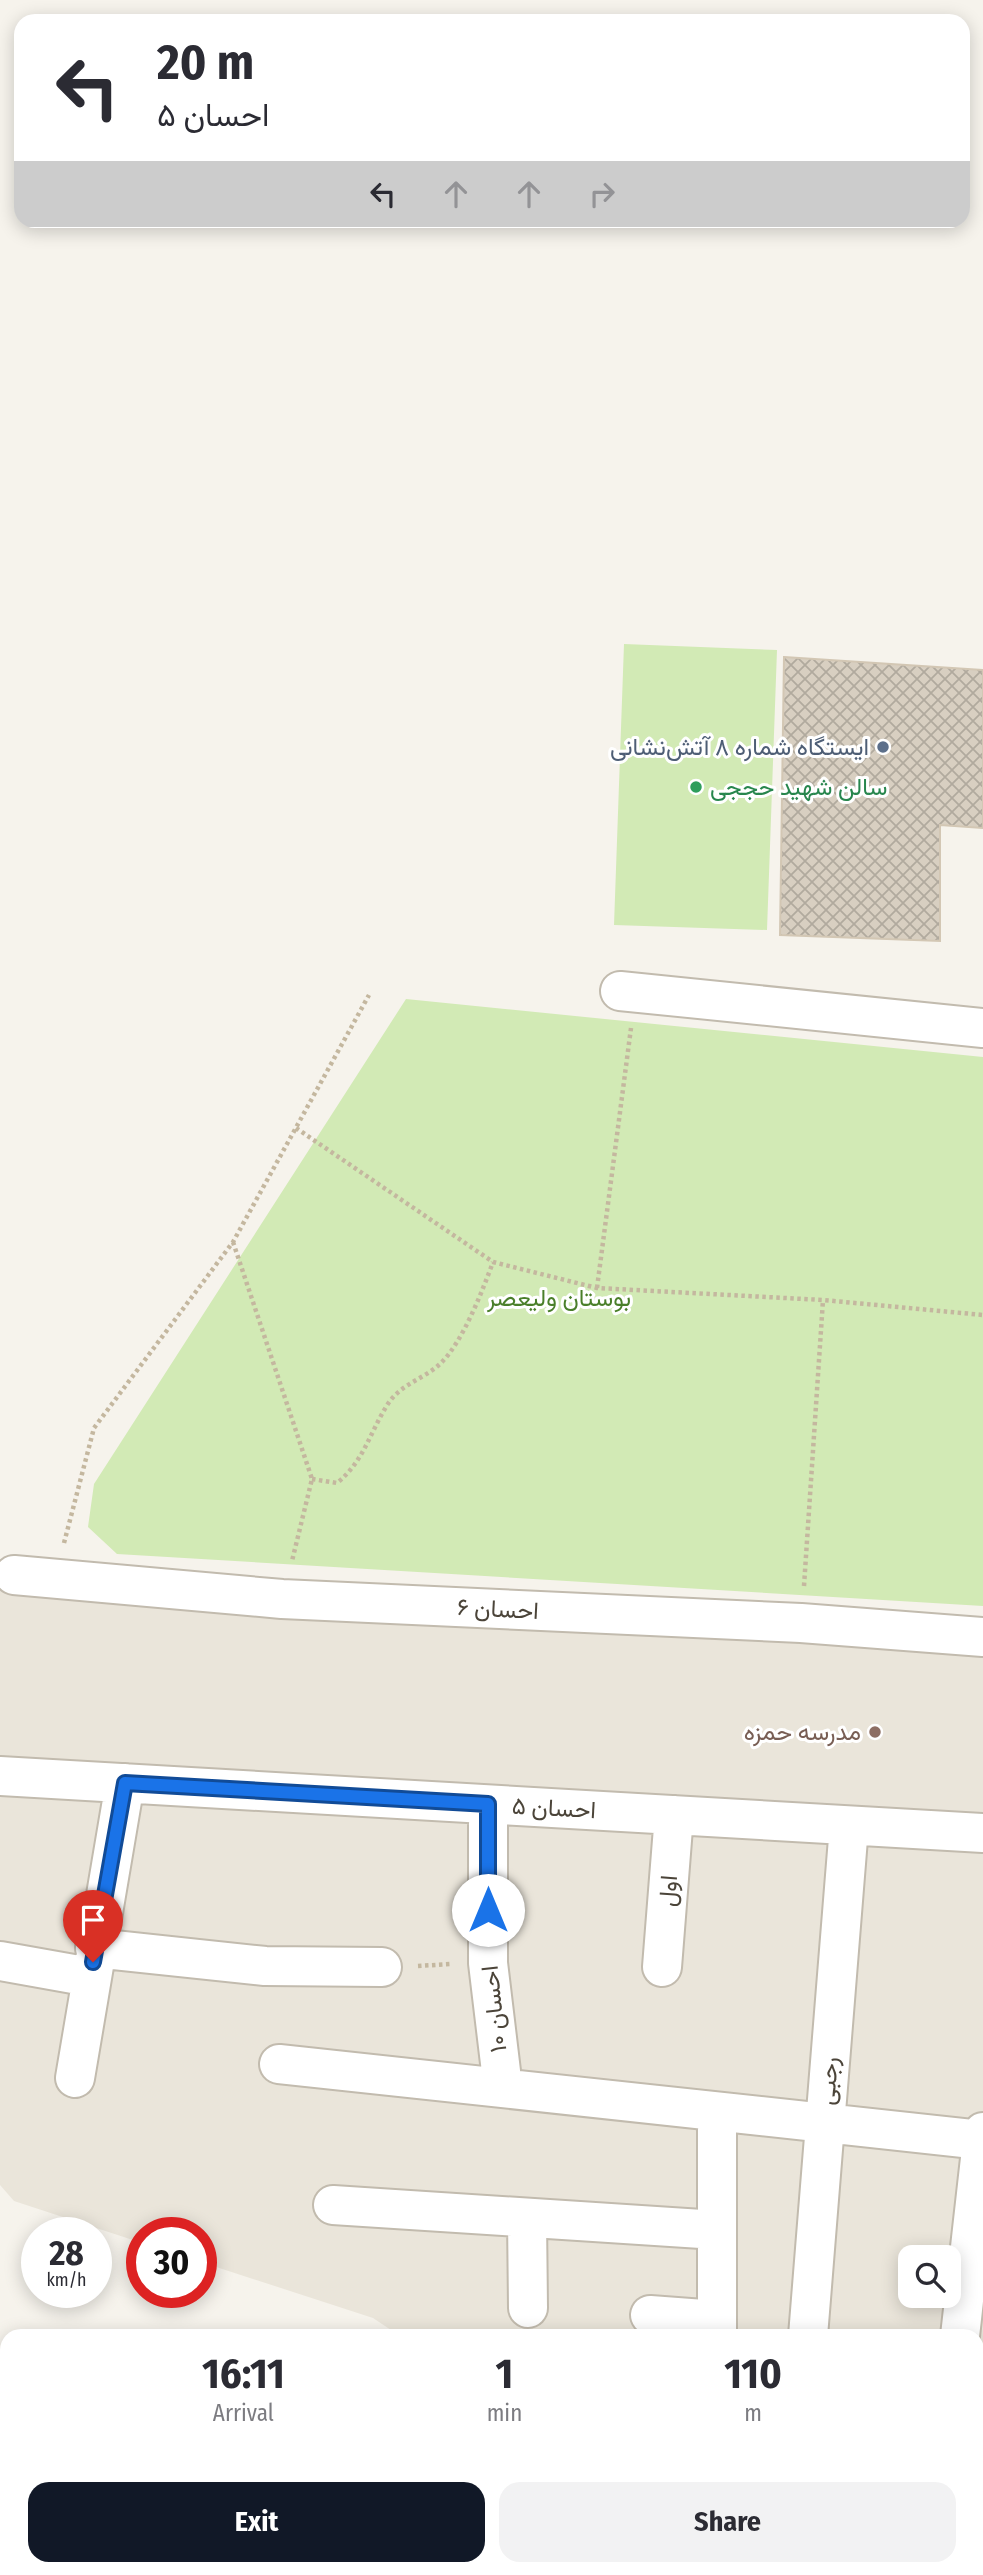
<!DOCTYPE html>
<html lang="en">
<head>
<meta charset="utf-8">
<style>
	:root { --surface:#fff; --page:#f2f2f3; --text:#2b2b33; --muted:#7c7c81; --accent:#111827 }
	body { margin:0; font-family:"Fira Sans Condensed",Vazirmatn,sans-serif; background:var(--page); color:var(--text); height:100vh; display:flex; flex-direction:column; font-size:26px; white-space:nowrap }
	* { box-sizing:border-box; margin:0 }
	p { font-size:23px; color:var(--muted) }
	.icon { flex:none; width:38px; height:38px; fill:none; stroke:currentColor; stroke-width:2; stroke-linecap:round; stroke-linejoin:round }
	.map { position:relative; flex:1; overflow:hidden }
	.details { position:absolute; left:0px; top:2329px; width:984px; height:247px; display:flex; flex-direction:column; background:var(--surface); border-radius:21px 21px 0 0; box-shadow:0 4px 18px #0003 }
	.details>* { flex:none }
	.hud { position:absolute; left:14px; top:14px; width:956px; height:214px; border-radius:21px; box-shadow:0 4px 18px #0003; background:#fff; color:var(--text); overflow:hidden }
	.tools { position:absolute; left:898px; top:2245px; display:grid; gap:14px }
	.tools a { display:grid; place-items:center; width:63px; height:63px; border-radius:14px; background:var(--surface); box-shadow:0 4px 18px #0003; font-size:35px }
	.speed { position:absolute; left:21px; top:2217px; display:flex; gap:14px; font-size:35px; font-weight:700; text-align:center }
	.speed>* { display:grid; place-content:center; width:91px; height:91px; border-radius:50%; background:var(--surface); box-shadow:0 4px 18px #0003; line-height:1 }
	.speed small { font-size:18px; font-weight:400 }
	.speed .limit { border:10px solid #d22; background:#fff; color:#111 }
	.pin { position:absolute; display:grid; place-items:center; width:60px; height:60px; color:#fff; margin:-72px -30px; border-radius:50% 50% 50% 0; rotate:-45deg; box-shadow:0 0 7px #0007 }
	.pin .icon { rotate:45deg }
	.me { position:absolute; width:77px; margin:-38px; rotate:0deg; stroke-linejoin:round; filter:drop-shadow(0 0 5px #0008) }
	.turn { display:flex; align-items:center; gap:24px; height:147px; padding:0 28px; font-size:32px }
	.turn .icon { width:91px; height:91px; stroke-width:2.5 }
	.turn b { display:block; font-size:49px; line-height:60px }
	.lanes { display:flex; align-items:center; height:66px; padding:0 28px; background:#0003; justify-content:center; gap:35px; direction:ltr }
	.lanes .off { opacity:.35 }
	.eta { display:flex; justify-content:space-evenly; align-items:center; height:119px; text-align:center }
	.eta b { font-size:42px; font-weight:700; line-height:49px }
	.cta { display:flex; gap:14px; margin-top:auto; padding:14px 28px }
	.cta a { flex:1; height:80px; border-radius:21px; background:var(--accent); color:#fff; font-size:28px; font-weight:700; line-height:80px; text-align:center }
	.cta a+a { background:var(--page); color:var(--text) }
	.map>svg:first-child { display:block }
	.residential { fill:#eae5da; fill-rule:evenodd }
	.green { fill:#d2eab5 }
	.building { fill:url(#building-cross-hatch); stroke:#d3c7b4; stroke-width:2 }
	.lines { fill:none; stroke-linecap:round; stroke-linejoin:round }
	.street-casing { stroke:#c2bbae; stroke-width:42 }
	.path { stroke:#c4b79f; stroke-width:4.5; stroke-dasharray:3.5 3.5; stroke-linecap:butt }
	.street { stroke:#fff; stroke-width:38 }
	.route-casing { stroke:#114b97; stroke-width:18 }
	.route { stroke:#1a73e8; stroke-width:12 }
	.service-dot { fill:#5c6f8a; stroke:#fff; stroke-width:2.5 }
	.leisure-dot { fill:#2e9e5b; stroke:#fff; stroke-width:2.5 }
	.education-dot { fill:#8d6e63; stroke:#fff; stroke-width:2.5 }
	.labels { text-anchor:middle; dominant-baseline:central; stroke-width:6; stroke-linejoin:round; paint-order:stroke }
	.service-label { font-size:24px; fill:#4e5e75; stroke:#fff; text-anchor:end }
	.leisure-label { font-size:24px; fill:#27864d; stroke:#fff; text-anchor:start }
	.park-label { font-size:24px; fill:#4a7f2a; stroke:#fff }
	.street-label { font-size:24px; fill:#4b4439; stroke:#fff }
	.education-label { font-size:24px; fill:#785e54; stroke:#fff; text-anchor:end }
</style>
</head>
<body>
<div class="map">
<svg width="983" height="2575" viewBox="0 0 983 2575">
	<defs>
		<pattern id="building-cross-hatch" width="8" height="8" patternUnits="userSpaceOnUse" patternTransform="scale(1.75)"><rect width="8" height="8" fill="#d8cfc1"/><path d="M0 0l8 8M0 8l8-8" fill="none" stroke="#b1aa9e"/></pattern>
	</defs>
	<rect width="100%" height="100%" fill="#f6f3ec"/>
	<path class="residential" d="M0,1566l983,57v952h-459l-2,-6h454v-233h-576l-27,-18 -172,-56v-29h-59v10l-128,-42 -14,-16zM910,2258h38v38h-38z"/>
	<path class="green" d="M624,644l153,6 -10,280 -153,-5z
		M406,999l577,58v549l-866,-52 -29,-27 6,-43z"/>
	<path class="building" d="M784,657l199,13v158l-43,-3v116l-160,-6z"/>
	<g class="lines">
		<defs>
			<path id="street" d="M620,991l363,37
				M14,1575l268,24 519,24 182,14
				M0,1776l983,57
				M488,1805v158l15,125
				M95,1948l170,18 117,1
				M0,1961l90,16
				M662,1967l12,-152
				M279,2064l703,76
				M75,2078l50,-295
				M717,2112v224
				M333,2205l384,25
				M527,2218l1,90
				M650,2315l67,5
				M808,2336l41,-510
				M960,2336l23,-204
				M976,2429l7,1
				M719,2569v6
				M789,2575v-6
				M934,2575l1,-6"/>
		</defs>
		<use href="#street" class="street-casing"/>
		<path class="path" d="M296,1128l197,134 104,26 226,12 160,15
			M233,1242l79,237 -20,82
			M597,1288l34,-260
			M312,1479l25,4c26,-21 32,-48 49,-76 13,-23 37,-27 55,-44 22,-22 41,-71 52,-101
			M64,1543l30,-115 139,-186 136,-247
			M804,1586l19,-286
			M418,1966l33,-2"/>
		<use href="#street" class="street"/>
	</g>
	<g class="lines">
		<defs>
			<path id="route" d="M93,1962l32,-179 363,21v106"/>
		</defs>
		<use href="#route" class="route-casing"/>
		<use href="#route" class="route"/>
	</g>
	<circle class="service-dot" cx="883" cy="747" r="7"/>
	<circle class="leisure-dot" cx="696" cy="787" r="7"/>
	<circle class="education-dot" cx="875" cy="1732" r="7"/>
	<g class="labels">
		<g class="service-label">
			<text x="869" y="747">ایستگاه شماره ۸ آتش‌نشانی</text>
		</g>
		<g class="leisure-label">
			<text x="710" y="787">سالن شهید حججی</text>
		</g>
		<g class="park-label">
			<text x="559" y="1298">بوستان ولیعصر</text>
		</g>
		<g class="street-label">
			<text transform="translate(498 1609) rotate(3)">احسان ۶</text>
			<text transform="translate(554 1808) rotate(3)">احسان ۵</text>
			<text transform="translate(668 1891) rotate(-86)">اول</text>
			<text transform="translate(494 2009) rotate(-96)">احسان ۱۰</text>
			<text transform="translate(828 2081) rotate(-85)">رجبی</text>
		</g>
		<g class="education-label">
			<text x="861" y="1732">مدرسه حمزه</text>
		</g>
	</g>
</svg>
<div class="tools">
<a><svg class="icon" aria-label="search" viewBox="0 0 24 24"><circle cx="10" cy="10" r="6"/><path d="M15 15l6 6"/></svg></a>
</div>
<div class="speed"><div>28<small>km/h</small></div><div class="limit">30</div></div>
<div class="pin" style="left:93px;top:1962px;background:#d93025"><svg class="icon" aria-label="arrive" viewBox="0 0 24 24"><path d="M6 21V4h12l-3 4 3 4H6"/></svg></div>
<svg class="me" style="left:488px;top:1910px" viewBox="-20 -20 40 40"><circle r="19" fill="#fff"/><path d="M0-13L10 11 0 6-10 11z" fill="#1a73e8"/></svg>
<div class="hud">
<div class="turn"><svg class="icon" aria-label="left" viewBox="0 0 24 24"><path d="M17 20v-9H6M10 6l-5 5 5 5"/></svg><div><b>20 m</b>احسان ۵</div></div>
<div class="lanes"><svg class="icon" aria-label="left" viewBox="0 0 24 24"><path d="M17 20v-9H6M10 6l-5 5 5 5"/></svg><svg class="icon off" aria-label="ahead" viewBox="0 0 24 24"><path d="M12 20V5M6 11l6-6 6 6"/></svg><svg class="icon off" aria-label="ahead" viewBox="0 0 24 24"><path d="M12 20V5M6 11l6-6 6 6"/></svg><svg class="icon off" aria-label="right" viewBox="0 0 24 24"><path d="M7 20v-9h11M14 6l5 5-5 5"/></svg></div>
</div>
<section class="details">
<div class="eta">
<div><b>16:11</b><p>Arrival</p></div>
<div><b>1</b><p>min</p></div>
<div><b>110</b><p>m</p></div>
</div>
<div class="cta"><a>Exit</a><a>Share</a></div>
</section>
</div>
</body>
</html>
